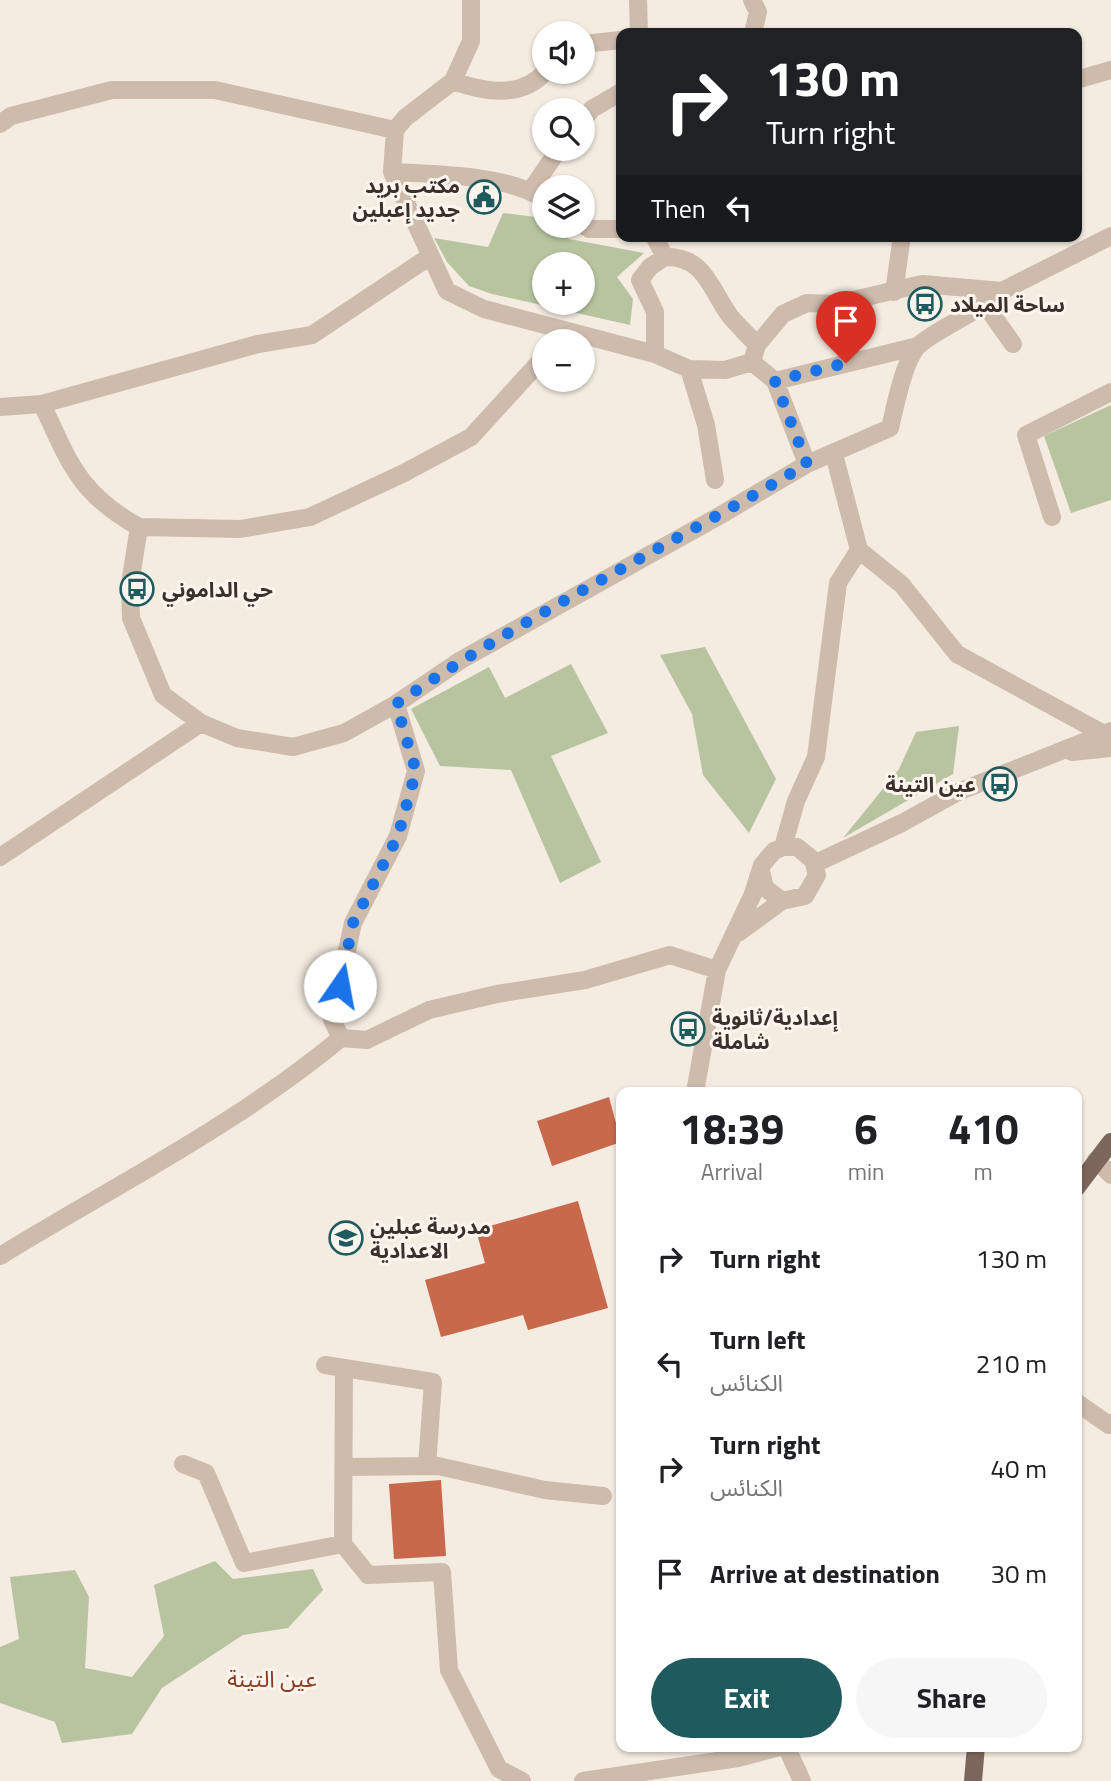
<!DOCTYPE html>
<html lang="en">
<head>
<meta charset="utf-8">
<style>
	:root { --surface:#fff; --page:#f6f6f6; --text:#202124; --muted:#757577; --accent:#1f5a5e }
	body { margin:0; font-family:"Titillium Web","Noto Sans Arabic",sans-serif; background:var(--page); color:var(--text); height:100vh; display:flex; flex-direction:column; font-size:26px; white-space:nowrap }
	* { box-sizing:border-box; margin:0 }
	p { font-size:23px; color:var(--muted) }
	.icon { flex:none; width:38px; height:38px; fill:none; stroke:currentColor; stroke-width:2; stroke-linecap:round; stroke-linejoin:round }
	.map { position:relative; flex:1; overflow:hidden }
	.sheet { position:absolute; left:616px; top:1087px; width:466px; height:665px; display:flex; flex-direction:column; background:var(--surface); border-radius:14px; box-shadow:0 2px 5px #0004 }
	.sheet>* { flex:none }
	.guide { position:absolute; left:616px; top:28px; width:466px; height:214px; border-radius:14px; box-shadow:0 2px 5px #0004; background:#202124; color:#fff; overflow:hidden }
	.tools { position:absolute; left:532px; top:21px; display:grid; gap:14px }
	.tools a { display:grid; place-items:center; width:63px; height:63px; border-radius:50%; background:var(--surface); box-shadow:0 2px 5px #0004; font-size:35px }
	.pin { position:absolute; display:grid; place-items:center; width:60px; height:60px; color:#fff; margin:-72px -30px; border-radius:50% 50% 50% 0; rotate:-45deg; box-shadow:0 0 7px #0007 }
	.pin .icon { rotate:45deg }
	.me { position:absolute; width:77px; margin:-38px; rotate:12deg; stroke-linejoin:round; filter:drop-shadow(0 0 5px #0008) }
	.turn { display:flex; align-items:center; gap:24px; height:147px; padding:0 35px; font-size:32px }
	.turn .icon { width:91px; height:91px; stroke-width:2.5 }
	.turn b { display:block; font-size:49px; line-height:60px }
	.then { display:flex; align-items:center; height:66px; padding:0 35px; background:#0003; gap:14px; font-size:26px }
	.eta { display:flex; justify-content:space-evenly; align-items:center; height:119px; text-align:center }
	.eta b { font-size:42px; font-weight:700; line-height:49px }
	.cta { display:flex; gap:14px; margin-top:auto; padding:14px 35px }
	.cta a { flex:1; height:80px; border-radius:42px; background:var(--accent); color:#fff; font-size:28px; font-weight:700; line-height:80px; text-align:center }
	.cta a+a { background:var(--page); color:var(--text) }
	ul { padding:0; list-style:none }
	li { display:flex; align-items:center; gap:21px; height:105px; padding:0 35px }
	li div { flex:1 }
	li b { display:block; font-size:26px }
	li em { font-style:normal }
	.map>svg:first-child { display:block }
	.green { fill:#b8c4a0; fill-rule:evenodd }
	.building { fill:#c8694b }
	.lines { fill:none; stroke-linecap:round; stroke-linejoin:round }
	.minor { stroke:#cdbbac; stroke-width:18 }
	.major { stroke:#7d675c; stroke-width:18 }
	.route { stroke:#1a73e8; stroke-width:12; stroke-dasharray:0 21.6 }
	.labels { text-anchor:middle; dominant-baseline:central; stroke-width:6; stroke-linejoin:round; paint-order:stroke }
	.poi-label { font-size:21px; font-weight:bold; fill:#3b302b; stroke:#fbf5ee; text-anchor:start }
	.neighbourhood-label { font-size:23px; fill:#8c3b22; stroke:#fbf5ee }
</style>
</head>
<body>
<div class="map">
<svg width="1111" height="1781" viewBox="0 0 1111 1781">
	<rect width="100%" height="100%" fill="#f4ebe1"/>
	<path class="green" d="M503,213l41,5v8h10l15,13 75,14 -27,24 16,22 -3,26 -138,-31 -23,-8 -22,-24 -13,-24 54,9zM544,264h39v39h-39z
		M1111,405v95l-40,13 -27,-77z
		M705,647l71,132 -27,54 -46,-58 -11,-61 -32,-59z
		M571,664l37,69 -57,23 50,106 -41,21 -49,-113 -71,-4 -29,-57 78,-42 16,31z
		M959,726l-6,48 -110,64 56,-69 17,-37z
		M215,1561l18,18 80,-10 10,21 -35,38 -45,7 -81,53 -30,46 -70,9 -7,-21 -55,-19v-56l19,-8 -9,-62 65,-7 14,27 -4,71 47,9 32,-41 -10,-51z"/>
	<path class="building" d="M609,1097l12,45 -69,24 -15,-45z
		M578,1201l30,107 -80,22 -5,-15 -82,22 -16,-57 60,-17 -9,-33z
		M441,1480l5,76 -52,3 -5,-75z"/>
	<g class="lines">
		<path class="minor" d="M471,0v41l-18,40 -48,37 -10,12 -3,42 55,119 37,18 171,45 34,15 36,1 27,-8
			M638,0l1,33
			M752,0l6,12 -5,21
			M583,44l38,-4
			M1076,80l35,-10
			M453,81c31,11 68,18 92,-9
			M583,120l9,-11 29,-17
			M0,124l11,-8 101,-26h103l180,40
			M392,172c44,2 116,3 152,27
			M531,190l28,-41
			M583,225l6,4h32
			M654,236l11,21c40,-1 45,32 65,59 8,10 18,19 27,29
			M894,292l8,-56
			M986,306l27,38
			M655,354v-42l-15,-32 10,-13 15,-10
			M752,362l5,-17 26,-31 24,-11 29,1 86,-20 80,7 109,-55
			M752,362l23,19 32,83
			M689,369l17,56 9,55
			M775,381l143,-35
			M42,404l216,-60 54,-9 117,-78
			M0,407l42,-3c27,58 37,90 97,123l-9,57 1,34 32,77 38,28 36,15 56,9 51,-14 52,-29 65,-44 258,-144 88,-52 83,-36c5,-21 14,-69 29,-83 22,-19 58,-31 83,-54
			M834,454l25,96 43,35 55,69 145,79
			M1052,517l-26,-82 85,-43
			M139,527l101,2 70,-12 94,-44 67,-36 73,-80
			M396,704l20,67 -18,65 -45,87 -21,97 9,18 26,2 62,-30 68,-16 88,-14 85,-25 47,15
			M1072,752l39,-4
			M783,847l13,-46 20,-44 22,-174 21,-33
			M0,857l201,-134
			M814,864l88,-41 56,-31 153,-61
			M738,933l44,-32
			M695,1092l22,-122 36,-76 9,-29 12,-14 9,-4h14l16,13 4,15 -12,21 -23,5 -17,-13 -4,-17
			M1096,1160l15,15
			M0,1256c116,-71 236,-131 341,-218
			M325,1365l108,17 -6,84
			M1076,1402l33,23 2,-2
			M183,1464l23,9 38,90 99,-19 25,31 74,-3 7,98 50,99 23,12
			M344,1467l94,-1 107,24 58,6
			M343,1544l1,-176
			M786,1746l16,35
			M583,1781l155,-23 45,-12"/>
		<path class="major" d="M1076,1188l35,-46
			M973,1781l3,-35"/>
	</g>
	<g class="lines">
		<path class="route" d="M340,986l13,-63 45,-87 18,-65 -20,-67c130,-89 275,-159 411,-240l-32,-83 71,-18"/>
	</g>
	<defs>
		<symbol id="civic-ring" viewBox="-11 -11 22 22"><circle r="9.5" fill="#fbf5ee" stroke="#1f5a5e" stroke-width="1.5"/><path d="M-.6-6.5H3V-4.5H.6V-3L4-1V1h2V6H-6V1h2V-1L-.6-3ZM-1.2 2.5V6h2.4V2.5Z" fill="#1f5a5e"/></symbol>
		<symbol id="bus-ring" viewBox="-11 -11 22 22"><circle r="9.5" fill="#fbf5ee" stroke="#1f5a5e" stroke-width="1.5"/><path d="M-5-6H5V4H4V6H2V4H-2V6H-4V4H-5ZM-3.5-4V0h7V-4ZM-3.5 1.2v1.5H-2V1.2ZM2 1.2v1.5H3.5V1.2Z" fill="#1f5a5e"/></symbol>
		<symbol id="school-ring" viewBox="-11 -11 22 22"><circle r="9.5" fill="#fbf5ee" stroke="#1f5a5e" stroke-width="1.5"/><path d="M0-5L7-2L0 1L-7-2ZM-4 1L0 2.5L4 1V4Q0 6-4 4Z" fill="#1f5a5e"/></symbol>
	</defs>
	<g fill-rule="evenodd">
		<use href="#civic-ring" x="465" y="178" width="38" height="38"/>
		<use href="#bus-ring" x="906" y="285" width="38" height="38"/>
		<use href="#bus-ring" x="118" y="570" width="38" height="38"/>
		<use href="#bus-ring" x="981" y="765" width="38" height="38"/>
		<use href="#bus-ring" x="669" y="1010" width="38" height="38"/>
		<use href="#school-ring" x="327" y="1219" width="38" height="38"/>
	</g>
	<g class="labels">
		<g class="poi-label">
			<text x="460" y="185" text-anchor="end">مكتب بريد<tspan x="460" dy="24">جديد إعبلين</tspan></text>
			<text x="950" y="304">ساحة الميلاد</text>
			<text x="162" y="589">حي الداموني</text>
			<text x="976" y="784" text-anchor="end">عين التينة</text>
			<text x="712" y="1017">إعدادية/ثانوية<tspan x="712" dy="24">شاملة</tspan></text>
			<text x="370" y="1226">مدرسة عبلين<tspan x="370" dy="24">الاعدادية</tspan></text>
		</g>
		<g class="neighbourhood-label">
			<text x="272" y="1678">عين التينة</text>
		</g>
	</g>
</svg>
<div class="tools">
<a><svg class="icon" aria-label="sound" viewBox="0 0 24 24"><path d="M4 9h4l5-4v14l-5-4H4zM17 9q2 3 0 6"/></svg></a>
<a><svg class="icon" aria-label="search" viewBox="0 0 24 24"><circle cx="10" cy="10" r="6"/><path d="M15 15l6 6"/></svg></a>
<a><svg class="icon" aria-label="layers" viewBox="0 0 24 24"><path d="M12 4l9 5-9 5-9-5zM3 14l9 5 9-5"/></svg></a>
<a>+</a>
<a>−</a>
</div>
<div class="pin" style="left:846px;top:363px;background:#d93025"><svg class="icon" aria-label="arrive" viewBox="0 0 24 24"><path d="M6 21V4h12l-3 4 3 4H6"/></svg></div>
<svg class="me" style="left:340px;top:986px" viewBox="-20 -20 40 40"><circle r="19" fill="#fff"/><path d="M0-13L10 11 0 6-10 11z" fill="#1a73e8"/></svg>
<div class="guide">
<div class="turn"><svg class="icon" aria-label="right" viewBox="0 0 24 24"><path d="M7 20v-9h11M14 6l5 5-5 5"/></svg><div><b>130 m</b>Turn right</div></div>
<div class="then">Then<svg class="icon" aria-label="left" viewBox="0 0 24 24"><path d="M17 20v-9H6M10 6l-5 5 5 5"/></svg></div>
</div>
<section class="sheet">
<div class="eta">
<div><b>18:39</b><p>Arrival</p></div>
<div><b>6</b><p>min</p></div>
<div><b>410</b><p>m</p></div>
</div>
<ul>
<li><svg class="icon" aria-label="right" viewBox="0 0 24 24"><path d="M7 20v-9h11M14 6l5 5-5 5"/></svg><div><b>Turn right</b></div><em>130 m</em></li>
<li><svg class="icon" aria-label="left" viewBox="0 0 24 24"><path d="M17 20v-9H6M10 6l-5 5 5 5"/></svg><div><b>Turn left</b><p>الكنائس</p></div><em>210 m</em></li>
<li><svg class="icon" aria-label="right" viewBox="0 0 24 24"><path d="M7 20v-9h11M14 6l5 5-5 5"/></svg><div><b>Turn right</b><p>الكنائس</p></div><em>40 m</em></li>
<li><svg class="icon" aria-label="arrive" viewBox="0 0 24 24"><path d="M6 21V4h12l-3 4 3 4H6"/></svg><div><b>Arrive at destination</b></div><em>30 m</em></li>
</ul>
<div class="cta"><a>Exit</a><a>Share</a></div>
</section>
</div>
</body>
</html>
